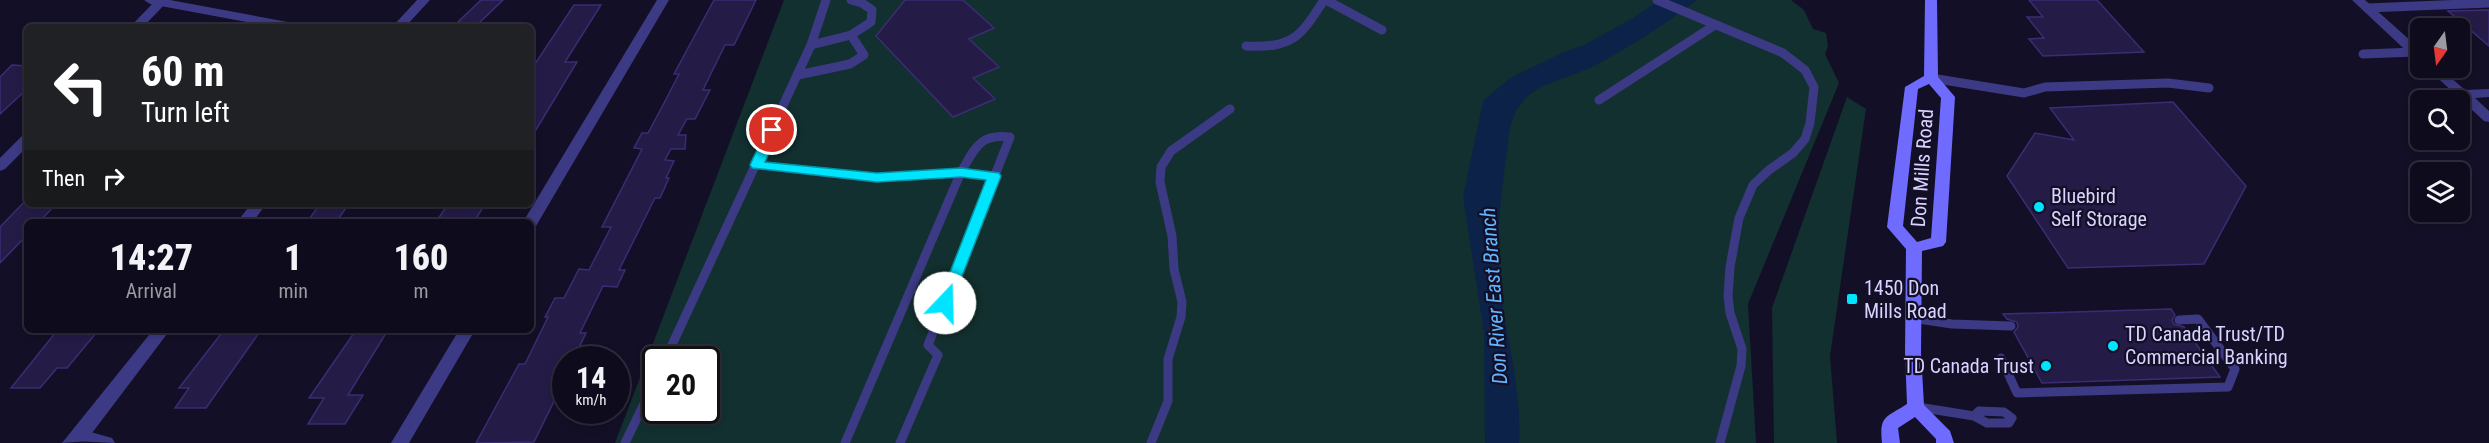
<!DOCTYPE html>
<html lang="en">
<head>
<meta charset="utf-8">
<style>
	:root { --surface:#0e0b1c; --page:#1c1929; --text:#f1f3f6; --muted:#9b9ba3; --line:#2e2b3b }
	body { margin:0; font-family:"Roboto Condensed",sans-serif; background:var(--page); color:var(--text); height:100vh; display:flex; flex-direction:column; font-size:22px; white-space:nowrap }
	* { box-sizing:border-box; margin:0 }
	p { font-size:20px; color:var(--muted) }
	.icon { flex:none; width:33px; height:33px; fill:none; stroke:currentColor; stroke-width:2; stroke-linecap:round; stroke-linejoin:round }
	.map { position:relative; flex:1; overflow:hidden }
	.side { position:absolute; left:24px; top:219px; width:510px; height:114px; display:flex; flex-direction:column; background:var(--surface); border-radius:9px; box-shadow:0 3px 9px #0003,0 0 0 2px var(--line) }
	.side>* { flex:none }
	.top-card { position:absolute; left:24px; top:24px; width:510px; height:183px; border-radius:9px; box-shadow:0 3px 9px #0003,0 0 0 2px var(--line); background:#202124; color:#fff; overflow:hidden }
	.needle { width:39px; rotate:194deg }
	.tools { position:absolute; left:2410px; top:18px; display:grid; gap:12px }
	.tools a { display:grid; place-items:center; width:60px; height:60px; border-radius:9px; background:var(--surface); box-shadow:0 3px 9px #0003,0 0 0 2px var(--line); font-size:30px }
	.speed { position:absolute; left:552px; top:346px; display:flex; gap:12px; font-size:30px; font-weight:700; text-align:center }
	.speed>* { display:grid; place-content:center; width:78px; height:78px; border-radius:50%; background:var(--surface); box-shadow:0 3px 9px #0003,0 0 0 2px var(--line); line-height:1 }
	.speed small { font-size:15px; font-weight:400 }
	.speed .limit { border:3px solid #111; border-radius:9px; background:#fff; color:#111 }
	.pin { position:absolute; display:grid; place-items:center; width:51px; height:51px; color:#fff; margin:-26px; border:3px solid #fff; border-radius:50%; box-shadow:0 2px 6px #0007 }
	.me { position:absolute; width:66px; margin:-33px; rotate:21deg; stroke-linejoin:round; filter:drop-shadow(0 0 4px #0008) }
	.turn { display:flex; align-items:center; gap:21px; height:126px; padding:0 18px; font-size:27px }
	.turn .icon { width:78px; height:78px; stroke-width:2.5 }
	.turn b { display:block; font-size:42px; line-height:51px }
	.then { display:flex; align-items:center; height:57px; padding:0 18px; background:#0003; gap:12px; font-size:22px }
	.eta { display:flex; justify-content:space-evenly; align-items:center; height:102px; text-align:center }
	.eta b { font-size:36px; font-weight:800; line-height:42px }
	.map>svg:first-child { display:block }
	.green { fill:#12302f; fill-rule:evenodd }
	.water { fill:#0c2248 }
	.building { fill:#241b47; stroke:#3b2d73; stroke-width:1.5 }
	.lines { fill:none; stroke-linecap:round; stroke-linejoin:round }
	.service { stroke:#3d3a85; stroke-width:9 }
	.minor { fill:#3d3a85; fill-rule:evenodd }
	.tertiary { fill:#3d3a85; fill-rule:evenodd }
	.secondary { fill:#6f6bff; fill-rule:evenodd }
	.route { fill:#00e5ff; stroke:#0095a6; stroke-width:1.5 }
	.poi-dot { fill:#00e5ff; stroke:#130f26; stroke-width:2 }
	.labels { text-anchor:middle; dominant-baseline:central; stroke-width:4.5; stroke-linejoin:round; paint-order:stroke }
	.street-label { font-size:20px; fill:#d9d4ff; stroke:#130f26 }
	.poi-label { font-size:20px; fill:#d9d4ff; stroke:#130f26; text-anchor:start }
	.water-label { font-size:21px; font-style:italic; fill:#62b6ff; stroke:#130f26 }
</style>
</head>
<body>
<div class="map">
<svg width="2489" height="443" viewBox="0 0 2489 443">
	<rect width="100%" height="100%" fill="#130f26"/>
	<path class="green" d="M784,0h1007l13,10 9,19 13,4 2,13 -3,8 14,29 -91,221 8,139h-1141zM656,360h50v51h-50z
		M1847,97l19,12 -36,247 7,87h-63l-2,-135z"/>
	<path class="water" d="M1659,0h38c-33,25 -67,47 -103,66 -18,9 -53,18 -66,30 -19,17 -19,39 -22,62 -6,43 -10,84 -6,127 6,54 22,103 19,158h-34l-1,-111 -21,-135 20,-96 27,-23 52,-25 22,-8 49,-27z"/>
	<path class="building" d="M481,0h22l-25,24 -20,-2z
		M714,0h42l-22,45h-9l-22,45h7l-15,29h-8l-9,16h8l-1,14h-14l-6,11 9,1 -8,17h3l-9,20h-5l-36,72h6l-8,17 -14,-1 -23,47h6l-9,19h-5l-4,8h-2v25h-4l-28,57 -58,1 43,-79h6l23,-47h-3l10,-19h9l15,-29 10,1 22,-43h-9l40,-78 -8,-1 8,-15h6l15,-28 16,-31h-5z
		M905,0h58l31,28 -25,11 30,28 -26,11 22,21 -42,18 -77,-81z
		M2029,0h68l47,52 -101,4 -14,-17 15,-1 -17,-21h16z
		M574,5h27l-36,57h12l-46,76v-68z
		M2489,10v36l-41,-35z
		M12,65l15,1v23l-27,25v-37z
		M2173,102l73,84 -42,78 -136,4 -61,-92 28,-43 39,7 -24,-32z
		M27,199v5h29l-16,17h-13v14l-27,28v-36z
		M320,204h29l-13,18h-29z
		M448,204h37l-11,18h-38z
		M2171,309l4,6 -3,5 2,4 10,3 36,50 -178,6 -28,-51 4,-5 -1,-5 -10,-3 -4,-5z
		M224,330h37l-55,78h-31l14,-20h-10z
		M356,330h32l-40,65h15l-18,29h-37l16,-26h-15z
		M56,332h41l-30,36h-10l-17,20h-29z"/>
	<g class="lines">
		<path class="service" d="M851,0l11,3 10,7 -1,12 -20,13
			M1326,0l56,30
			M1657,0l126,53 22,17 9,17 -4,36 -5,16 -12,14 -24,17 -16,15 -14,33 -9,49 -2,29 2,17 12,36 -1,17 -21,77
			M2367,8l122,-5
			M1246,46c48,2 54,-9 78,-46
			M2363,54l53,-2
			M798,75l52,-11 14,-9 -13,-20 -40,10
			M1931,78l93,15 21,-6 123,-4 41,5
			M1599,100l116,-75
			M757,165l120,13 84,-6 33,4
			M1912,318l40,6 59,2
			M2001,358l16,35 211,-6 7,-18 -37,-50 -19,1
			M665,360l146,-315 15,-45
			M1918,407l56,9
			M1979,411l25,1 8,6 -3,5h-22l-13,-7z
			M625,443l31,-64
			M845,443l116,-271c14,-23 18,-39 49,-35l-82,208 10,10 -38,88
			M1151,443l17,-42v-42l13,-42 1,-15 -8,-33 -2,-33 -12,-54 1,-15 10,-16 59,-42"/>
		<path class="minor" d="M156,0h13l-26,27h-13z
			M417,0h13l-25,27h-13z
			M657,0h12l-133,226 -5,1v-5h-8z
			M2352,0h13l56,50v11l-5,-1z
			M2427,68h13l25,22 24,-1v8l-14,1 14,13v11l-5,-1z
			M27,134v13l-22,22 -5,2v-13l22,-22z
			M459,330h16l-66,113h-18z
			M80,429l32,9 3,5 -41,-2 -3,-5 3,-5z"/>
		<path class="tertiary" d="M144,0h26l123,23 6,4h-26l-123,-23z
			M251,204h15l-13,18h-16z
			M153,330h17l-84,111 -24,2z"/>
		<path class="secondary" d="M1925,0h12l1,77 17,20 -9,145 -3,4 -21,5 -1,102 3,52 26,26 4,12h-18v-4l-21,-22 -17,11 2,15h-18c-3,-28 4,-25 25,-39l-2,-51 1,-104 -19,-22 18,-140 19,-11zM1929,84l12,14 -10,140 -14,4 -14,-16 15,-137z"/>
	</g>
	<path class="route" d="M772,126l7,4 -14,32 112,11 84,-5 38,5 2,3 -51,131 -5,1 -7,-5 48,-123 -25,-3 -84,5 -125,-14 -2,-3 16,-35z"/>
	<g class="poi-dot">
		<circle cx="2039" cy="207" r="6"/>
		<rect x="1846" y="293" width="12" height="12" rx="3"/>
		<circle cx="2113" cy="346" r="6"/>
		<circle cx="2046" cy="366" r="6"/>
	</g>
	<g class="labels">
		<g class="street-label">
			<text transform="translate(1922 168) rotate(-86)">Don Mills Road</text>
		</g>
		<g class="poi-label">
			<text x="2051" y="196">Bluebird<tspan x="2051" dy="23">Self Storage</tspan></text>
			<text x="1864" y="288">1450 Don<tspan x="1864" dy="23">Mills Road</tspan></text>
			<text x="2125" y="334">TD Canada Trust/TD<tspan x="2125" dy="23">Commercial Banking</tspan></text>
			<text x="2034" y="366" text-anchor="end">TD Canada Trust</text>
		</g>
		<g class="water-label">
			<text transform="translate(1494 296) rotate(-94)">Don River East Branch</text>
		</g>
	</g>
</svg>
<div class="tools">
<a><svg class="needle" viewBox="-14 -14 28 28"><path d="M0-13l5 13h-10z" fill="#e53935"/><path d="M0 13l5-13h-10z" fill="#9b9ba3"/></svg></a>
<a><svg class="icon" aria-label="search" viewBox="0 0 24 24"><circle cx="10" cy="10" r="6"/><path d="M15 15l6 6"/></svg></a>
<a><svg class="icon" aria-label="layers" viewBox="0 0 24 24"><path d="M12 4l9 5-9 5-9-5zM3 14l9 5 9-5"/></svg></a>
</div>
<div class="speed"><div>14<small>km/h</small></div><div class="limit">20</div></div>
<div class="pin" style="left:772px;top:130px;background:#d93025"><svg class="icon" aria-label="arrive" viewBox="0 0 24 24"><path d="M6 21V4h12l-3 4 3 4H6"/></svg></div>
<svg class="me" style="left:945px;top:303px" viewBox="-20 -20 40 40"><circle r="19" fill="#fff"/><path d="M0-13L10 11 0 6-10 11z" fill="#00e5ff"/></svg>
<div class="top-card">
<div class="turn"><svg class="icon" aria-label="left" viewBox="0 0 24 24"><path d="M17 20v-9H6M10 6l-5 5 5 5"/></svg><div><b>60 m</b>Turn left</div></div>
<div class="then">Then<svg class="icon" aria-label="right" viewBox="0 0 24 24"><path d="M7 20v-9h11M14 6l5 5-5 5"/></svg></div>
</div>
<section class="side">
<div class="eta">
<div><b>14:27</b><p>Arrival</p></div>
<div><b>1</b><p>min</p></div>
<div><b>160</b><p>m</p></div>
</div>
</section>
</div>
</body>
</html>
